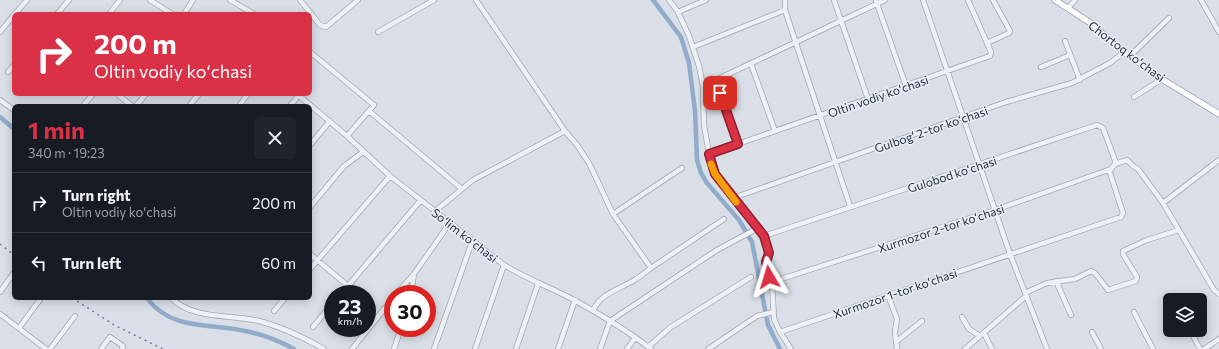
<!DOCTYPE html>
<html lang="en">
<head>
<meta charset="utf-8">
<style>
	:root { --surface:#171b24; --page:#20242c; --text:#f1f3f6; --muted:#9ea1a6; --line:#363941; --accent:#da3146 }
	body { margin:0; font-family:Commissioner,sans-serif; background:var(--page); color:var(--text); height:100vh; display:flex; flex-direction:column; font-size:15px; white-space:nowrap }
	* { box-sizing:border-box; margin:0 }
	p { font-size:13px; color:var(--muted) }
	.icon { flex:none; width:22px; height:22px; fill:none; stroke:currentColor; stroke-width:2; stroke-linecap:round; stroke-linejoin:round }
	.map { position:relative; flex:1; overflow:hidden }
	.side { position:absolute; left:12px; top:104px; width:300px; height:196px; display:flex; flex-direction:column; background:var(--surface); border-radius:6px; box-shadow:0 2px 10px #0003 }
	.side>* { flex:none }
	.guide { position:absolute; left:12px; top:12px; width:300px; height:84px; border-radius:6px; box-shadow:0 2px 10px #0003; background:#da3146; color:#fff; overflow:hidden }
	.controls { position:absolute; left:1163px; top:293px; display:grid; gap:8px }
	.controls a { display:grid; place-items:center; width:44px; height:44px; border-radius:6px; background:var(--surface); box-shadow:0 2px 10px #0003; font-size:20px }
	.speed { position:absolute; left:324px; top:285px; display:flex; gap:8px; font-size:20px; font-weight:700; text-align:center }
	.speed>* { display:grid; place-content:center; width:52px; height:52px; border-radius:50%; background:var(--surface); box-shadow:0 2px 10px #0003; line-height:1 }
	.speed small { font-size:10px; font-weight:400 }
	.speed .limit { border:6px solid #d22; background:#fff; color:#111 }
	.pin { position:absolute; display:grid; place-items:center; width:34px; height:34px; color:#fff; margin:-17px; border-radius:8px; box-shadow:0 2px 6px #0006 }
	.me { position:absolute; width:44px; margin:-22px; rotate:353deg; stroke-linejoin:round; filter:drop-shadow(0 0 3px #0008) }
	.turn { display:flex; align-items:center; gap:14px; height:84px; padding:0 16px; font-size:18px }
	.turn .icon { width:52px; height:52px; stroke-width:2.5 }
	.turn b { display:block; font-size:28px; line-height:34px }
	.round { display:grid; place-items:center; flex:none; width:42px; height:42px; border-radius:6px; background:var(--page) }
	.summary { display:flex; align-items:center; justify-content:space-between; height:68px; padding:0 16px }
	h1 { font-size:24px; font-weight:700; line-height:30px; color:var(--accent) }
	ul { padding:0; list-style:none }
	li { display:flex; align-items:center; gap:12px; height:60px; padding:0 16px; border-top:1px solid var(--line) }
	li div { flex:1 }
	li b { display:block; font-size:15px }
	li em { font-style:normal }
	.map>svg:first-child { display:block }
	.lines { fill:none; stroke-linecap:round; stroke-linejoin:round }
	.canal { stroke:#91accb; stroke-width:4.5 }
	.minor-casing { stroke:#9fa6b1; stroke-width:6 }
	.major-casing { stroke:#99a3b3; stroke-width:7 }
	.minor { stroke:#edf0f5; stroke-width:4.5 }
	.major { stroke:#fff; stroke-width:5.5 }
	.rail { stroke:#727d91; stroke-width:1.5; stroke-dasharray:2 4; stroke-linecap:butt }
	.route-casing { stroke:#8e202e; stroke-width:10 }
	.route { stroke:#da3146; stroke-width:7 }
	.slow { stroke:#f59e0b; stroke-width:7 }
	.labels { text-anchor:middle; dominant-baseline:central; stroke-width:3; stroke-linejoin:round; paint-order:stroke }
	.street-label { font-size:12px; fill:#232c3e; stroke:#e9eef4 }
</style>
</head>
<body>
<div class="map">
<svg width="1219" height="349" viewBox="0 0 1219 349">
	<rect width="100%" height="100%" fill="#dadfe7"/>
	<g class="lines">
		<path class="canal" d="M653,0l28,37 8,26 6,48 2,49 4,13 6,10 32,37 13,22 16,83 12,24
			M0,117l14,12
			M147,298c24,33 63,25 98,33 17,3 34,10 49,18"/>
		<defs>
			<path id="minor" d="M150,0l22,14
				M230,0l24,14
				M300,0l20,25 6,2 32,-27
				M669,0l9,12 11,24 10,30 4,20 1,40 8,42 8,14 44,54 5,17 -3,9 6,20 2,37 6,13 11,17
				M785,0v10l65,196
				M834,0l34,99
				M923,0l87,254 37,95
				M1201,0l18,32
				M876,1l30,85
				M1068,8l7,-8
				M678,12l28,-12
				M15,14l12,-14
				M57,14l12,-14
				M109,14l11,-14
				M184,14l9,-14
				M0,32l14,-17
				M378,32l56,-32
				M1065,41l15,39
				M987,43l22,-10 1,-2 -17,-31
				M693,47l92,-37
				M310,52l64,53 -27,31
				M1130,56l39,-38
				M751,64l24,67
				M1041,67l29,-12
				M8,72l6,-7
				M715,80l23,64
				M703,86l182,-86
				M117,94l15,12
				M297,94l50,42 43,40 114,89c23,14 48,23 72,36 25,14 52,30 75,48
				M1134,97l28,-18
				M0,100l14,10
				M83,106l10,-12
				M136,106l10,-12
				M189,106l10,-12
				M239,106l9,-12
				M290,106l9,-11
				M369,111l93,78
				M565,131l12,14 12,18 24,51 38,54 73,-49
				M310,145l20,-24
				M709,154l281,-98 1,-4 -23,-52
				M1219,160l-56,43 51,87 5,4
				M733,198l273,-96 66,-19 38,-20 14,-11
				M310,207l34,-41 19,-14
				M434,212l39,-32 92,-49 -89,-131
				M613,214l69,-46
				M764,236l333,-111 6,3 13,35
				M310,254l38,32
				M310,269l80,-93
				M1056,281l15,34
				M772,282l223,-72 116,-41 4,-5 12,-4 6,6 5,3 25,34
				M0,292l13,-18
				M1025,293l22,-10 28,-4 16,-8 4,2 13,17 28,-9 1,-4 -14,-23v-3l24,-11 32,-10
				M341,294l79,-93
				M396,294l18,-20 35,-50
				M411,294l3,-20
				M888,295l9,24 -2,13 2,17
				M171,298c23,22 58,16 88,23 23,6 44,16 65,28
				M274,311l11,-13
				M593,311c7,-18 28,-22 43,-32 5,-3 10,-7 15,-11
				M1134,312l19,37
				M0,314l46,35
				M962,317l7,12 11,7
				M313,327l20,-24
				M19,328l22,-30
				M1190,330l10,19
				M780,332l341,-115 2,-4 -14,-43
				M1092,332l9,17
				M984,333l8,16
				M897,341l25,-20
				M648,347l23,-20 80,-50
				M50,349l25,-33
				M101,349l9,-12 13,9 -1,3
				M352,349l41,-51
				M394,349l7,-21
				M434,349l38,-107
				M475,349l29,-84
				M516,349l22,-65
				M558,349l17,-49
				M600,349l10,-28 107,-71 41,-22
				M627,349l8,-11
				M708,349l49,-33 16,-4
				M965,349l61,-53
				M1204,349l15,-10"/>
			<path id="major" d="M1055,0l34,22 35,30 38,27 57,35"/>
		</defs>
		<use href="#minor" class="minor-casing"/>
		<use href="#major" class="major-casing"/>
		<use href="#minor" class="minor"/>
		<use href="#major" class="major"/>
		<path class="rail" d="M0,244l14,11
			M72,298l44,28 47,23"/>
	</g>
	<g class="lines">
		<defs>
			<path id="route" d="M720,93l18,51 -29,10 6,20 49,62 5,17 -3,9 3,15"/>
		</defs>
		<use href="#route" class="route-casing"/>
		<use href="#route" class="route"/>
		<path class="slow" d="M711,164l4,10 21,28"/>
	</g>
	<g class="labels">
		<g class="street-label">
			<text transform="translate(1127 51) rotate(37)">Chortoq koʻchasi</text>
			<text transform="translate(878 96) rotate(-19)">Oltin vodiy koʻchasi</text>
			<text transform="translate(931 129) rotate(-19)">Gulbogʻ 2-tor koʻchasi</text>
			<text transform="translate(952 174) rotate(-18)">Gulobod koʻchasi</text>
			<text transform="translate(941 228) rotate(-18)">Xurmozor 2-tor koʻchasi</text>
			<text transform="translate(465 235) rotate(38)">Soʻlim koʻchasi</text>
			<text transform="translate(895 293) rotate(-19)">Xurmozor 1-tor koʻchasi</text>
		</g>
	</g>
</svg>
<div class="controls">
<a><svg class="icon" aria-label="layers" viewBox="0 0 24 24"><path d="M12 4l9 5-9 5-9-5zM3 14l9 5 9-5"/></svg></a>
</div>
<div class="speed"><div>23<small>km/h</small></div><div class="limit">30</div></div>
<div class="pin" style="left:720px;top:93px;background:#d93025"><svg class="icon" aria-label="arrive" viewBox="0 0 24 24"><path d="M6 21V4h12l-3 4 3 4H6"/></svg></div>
<svg class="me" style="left:769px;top:277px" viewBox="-20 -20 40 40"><path d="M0-17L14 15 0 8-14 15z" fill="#da3146" stroke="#fff" stroke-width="4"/></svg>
<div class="guide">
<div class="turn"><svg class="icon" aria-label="right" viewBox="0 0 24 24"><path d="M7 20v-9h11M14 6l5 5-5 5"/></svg><div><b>200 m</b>Oltin vodiy koʻchasi</div></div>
</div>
<section class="side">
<div class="summary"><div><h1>1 min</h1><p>340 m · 19:23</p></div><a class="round"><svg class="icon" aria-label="close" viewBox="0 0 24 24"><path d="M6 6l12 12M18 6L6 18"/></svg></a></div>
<ul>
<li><svg class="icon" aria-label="right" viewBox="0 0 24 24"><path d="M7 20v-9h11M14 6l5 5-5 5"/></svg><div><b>Turn right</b><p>Oltin vodiy koʻchasi</p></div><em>200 m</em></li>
<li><svg class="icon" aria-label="left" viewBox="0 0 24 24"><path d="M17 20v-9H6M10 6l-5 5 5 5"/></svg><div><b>Turn left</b></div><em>60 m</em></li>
</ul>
</section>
</div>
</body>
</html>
